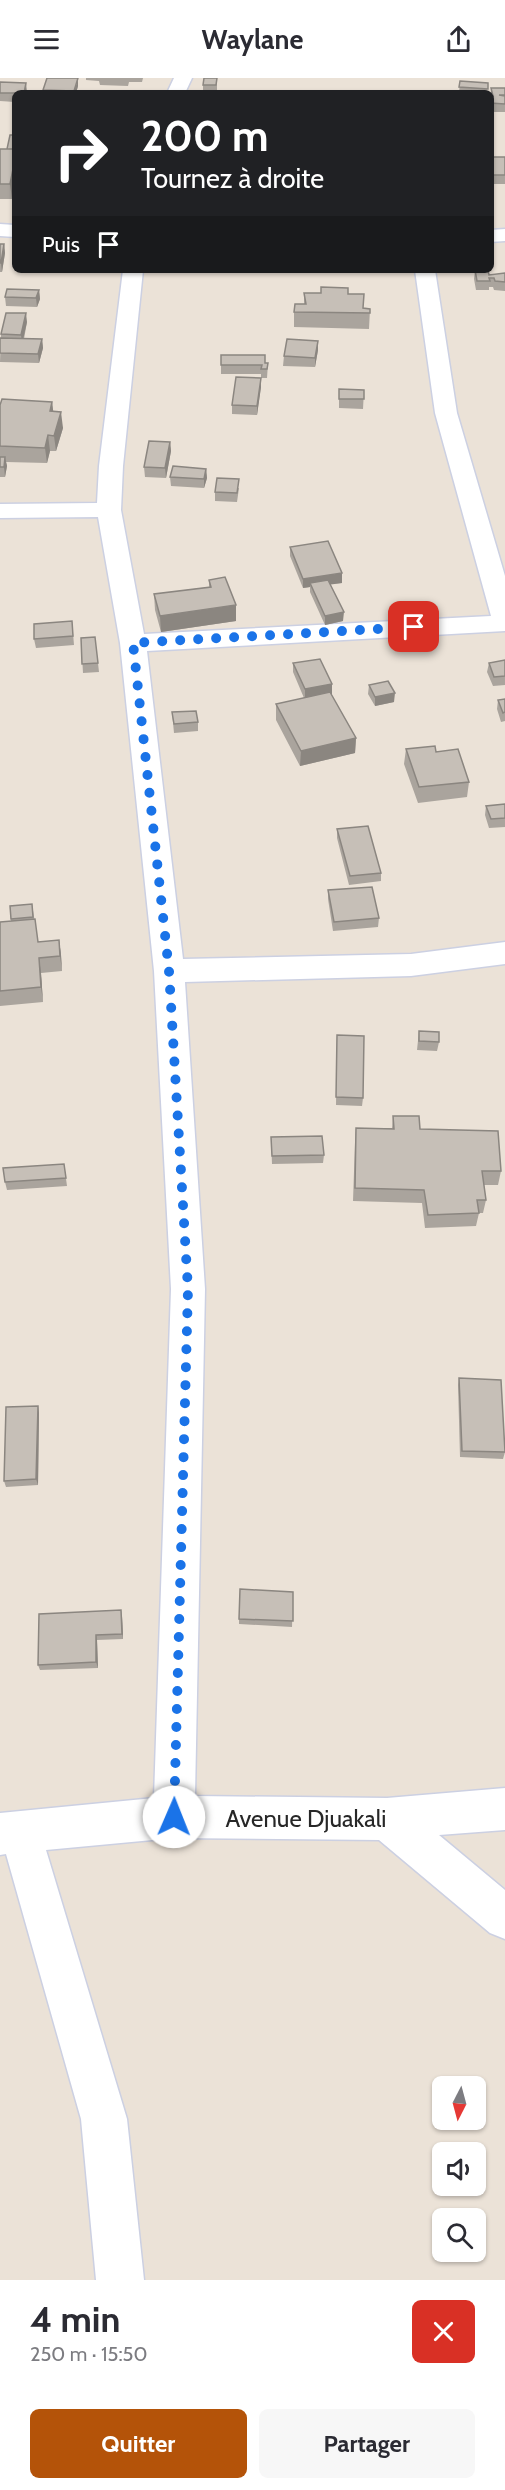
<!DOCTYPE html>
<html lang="fr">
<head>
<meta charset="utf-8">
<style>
	:root { --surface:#fff; --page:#f7f7f7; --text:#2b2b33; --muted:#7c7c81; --accent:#b45309 }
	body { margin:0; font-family:Cabin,sans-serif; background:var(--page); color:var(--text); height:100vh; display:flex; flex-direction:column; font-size:22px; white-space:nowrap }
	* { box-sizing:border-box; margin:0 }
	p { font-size:20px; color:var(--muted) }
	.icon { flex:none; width:33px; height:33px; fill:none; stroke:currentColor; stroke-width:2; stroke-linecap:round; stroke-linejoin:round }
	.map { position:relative; height:2202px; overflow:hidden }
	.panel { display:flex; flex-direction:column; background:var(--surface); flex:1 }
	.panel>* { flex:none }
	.guide { position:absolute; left:12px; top:12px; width:482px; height:183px; border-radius:9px; box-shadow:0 2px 4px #0004; background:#202124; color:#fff; overflow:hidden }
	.needle { width:39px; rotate:186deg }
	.buttons { position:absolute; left:432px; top:1998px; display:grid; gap:12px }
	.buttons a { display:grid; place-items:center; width:54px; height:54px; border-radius:9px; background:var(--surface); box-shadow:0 2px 4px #0004; font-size:30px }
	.pin { position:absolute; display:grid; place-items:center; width:51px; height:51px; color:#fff; margin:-26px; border-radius:12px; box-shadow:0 3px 9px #0006 }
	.me { position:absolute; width:66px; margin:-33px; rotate:1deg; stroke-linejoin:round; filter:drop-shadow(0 0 4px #0008) }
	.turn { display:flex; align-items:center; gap:21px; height:126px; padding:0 30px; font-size:27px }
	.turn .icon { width:78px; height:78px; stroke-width:2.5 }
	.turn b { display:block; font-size:42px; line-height:51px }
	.then { display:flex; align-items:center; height:57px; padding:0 30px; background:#0003; gap:12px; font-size:22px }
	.round { display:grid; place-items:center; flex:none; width:63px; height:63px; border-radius:9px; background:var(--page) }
	.overview { display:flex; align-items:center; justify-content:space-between; height:102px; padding:0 30px }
	h1 { font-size:36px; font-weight:800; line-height:45px }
	.action { display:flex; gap:12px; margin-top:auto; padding:12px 30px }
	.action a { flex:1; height:69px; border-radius:9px; background:var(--accent); color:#fff; font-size:24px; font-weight:800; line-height:69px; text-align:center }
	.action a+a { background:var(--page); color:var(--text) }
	header { display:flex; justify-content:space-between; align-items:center; height:78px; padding:0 30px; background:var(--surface); font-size:27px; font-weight:800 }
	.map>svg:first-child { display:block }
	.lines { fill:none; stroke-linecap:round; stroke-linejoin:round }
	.minor-casing { stroke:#ccd0e2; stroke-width:3 }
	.minor { fill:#fff; fill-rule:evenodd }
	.wall { fill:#aaa49d }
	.shaded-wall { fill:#8b8680 }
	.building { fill:#c6bfb7; stroke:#8b8680; stroke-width:1.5 }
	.route { stroke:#1a73e8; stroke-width:10; stroke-dasharray:0 18 }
	.labels { text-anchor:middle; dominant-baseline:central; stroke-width:4.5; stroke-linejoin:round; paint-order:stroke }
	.near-street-label { font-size:24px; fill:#272727; stroke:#fff }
</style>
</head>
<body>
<header><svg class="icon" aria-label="menu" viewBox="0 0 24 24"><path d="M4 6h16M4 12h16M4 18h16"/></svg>Waylane<svg class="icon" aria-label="share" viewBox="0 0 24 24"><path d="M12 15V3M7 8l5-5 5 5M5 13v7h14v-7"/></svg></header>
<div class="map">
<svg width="505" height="2202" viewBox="0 0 505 2202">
	<rect width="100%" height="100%" fill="#ebe2d7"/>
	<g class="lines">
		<defs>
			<path id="minor" d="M174,0h18l-7,15h-18z
				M0,146l15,1v12l-15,-1z
				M505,151v12l-15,1v-12z
				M123,192h20l-20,196 -2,44 23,124 347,-18 -56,-203 -20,-143h20l22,143 48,163v55l-358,20 36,308 228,-5 94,-12v22l-94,12 -226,6 20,307 -10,507 192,2 118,-10v42l-66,5 66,55v49l-15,-6 -111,-93 -205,-2 -128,12 81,269 17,161h-48l-15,-161 -75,-265 -6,1v-42l154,-15 17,-509 -17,-318 -34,-328 -22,-126 -98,1v-14l97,-1 2,-37z"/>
		</defs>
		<use href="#minor" class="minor-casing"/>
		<use href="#minor" class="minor"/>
	</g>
	<path class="wall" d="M86,0h57l-1,4h-13l-1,4 -28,-1 -1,-4 -13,-1z
		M217,0v15h-14v-8z
		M460,3l28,2 -1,10h-28z
		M0,4l15,11v9l-15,-1z
		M78,8l-2,7h-32l-1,-3z
		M491,10h14v24h-15z
		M15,57v46l-3,18h-12v-50h7z
		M490,79h15v27h-15z
		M0,166h4l1,9 -3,19h-2z
		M475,192l14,5 16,-2v18l-11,-1 -1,-3h-4v3h-13l-2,-11z
		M39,212l1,9 -3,8 -31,-1 -1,-9z
		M304,215l44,1 15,14 7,1 -1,20 -75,-2v-20l10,-3z
		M27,244l-3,17h18l1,9 -4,15 -39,-1 1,-28z
		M318,263v9l-3,17 -32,-1 1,-10z
		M265,285h3l-1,15h-6v-4h-40v-9z
		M261,300v9l-4,28 -25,-1v-9z
		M339,311l25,1 -1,19 -24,-1z
		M52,324l1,9 10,17 -7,23h-6l-3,12 -41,-1 1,4 -2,11h-5v-72z
		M170,364l1,9 -5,27 -21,-1 -1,-10z
		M206,391l1,9 -3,10 -33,-2 -1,-9z
		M239,410l-2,14 -22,-1v-9z
		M290,469l52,36 -12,1 13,37 -18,4 -15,-33v-5l-7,1 -13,-32z
		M209,502l27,25v16l-75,11 -6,-22 -1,-16 55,-7z
		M72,543l2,24 -38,3 -2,-9z
		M95,559l4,35 -16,1 -2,-35z
		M505,582v25l-12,1 -6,-14 2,-9z
		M293,585l39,21 -1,10 25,44 -1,15 -55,13 -24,-46v-16l28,-6 -11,-26z
		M369,607l25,17 -19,4 -7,-12z
		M505,621v22l-4,1 -4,-13 1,-9z
		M172,634l26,10v9l-24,2z
		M406,671l30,3 33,30 -2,15 -49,6 -14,-39z
		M505,726v23l-16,1 -4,-13 1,-9z
		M337,751l44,44v8l-32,4 -12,-47z
		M328,812l51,28 -1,9 -45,4 -5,-32z
		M32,826l6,38 21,-2 2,15 1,16 -21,2 2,29 -43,4v-84l11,-1 -1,-15z
		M419,953l20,11 -2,9 -20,-1z
		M337,957l26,63 -1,8 -26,-1z
		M393,1038l108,55 -3,14h-14l2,15 -3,13h-4l-3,13 -51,2 -3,-25 -69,-2 2,-59 1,-14h36z
		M271,1059l53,18 -1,8 -51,1z
		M64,1086l3,22 -60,4 -2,-8z
		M459,1300l46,74 -2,7 -43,-2 -2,-72z
		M38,1328l1,7 -1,72 -32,2 -2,-6z
		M293,1514l-1,35 -53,-3v-5z
		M122,1538l1,23 -26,1 1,28 -58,2 -2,-5z"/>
	<path class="shaded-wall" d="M78,0v8l-2,7h-2z
		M26,5l1,10h-3z
		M14,86l1,17 -3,18 -2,-15z
		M4,166l1,9 -3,19 -1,-9z
		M39,212l1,9 -3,8 -1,-9z
		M26,235l1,9 -5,22 -1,-9z
		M42,261l1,9 -4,15 -1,-9z
		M318,263v9l-3,17v-9z
		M261,300v9l-4,28v-9z
		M52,324l2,15 -4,-6z
		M61,334l2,16 -7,23 -2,-15z
		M48,357l2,16 -3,12 -2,-15z
		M170,364l1,9 -5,27 -1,-10z
		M5,379l2,9 -2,11 -1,-10z
		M206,391l1,9 -3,10v-9z
		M342,495v10l-30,4 -2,-4v4l-7,1v-9z
		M236,527v16l-75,11 -1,-16z
		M344,534l-1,9 -18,4v-9z
		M332,606v10l-27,4v-9z
		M395,615l-1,9 -19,4v-9z
		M356,660l-1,15 -55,13 1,-15z
		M59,862l2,15 1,16 -2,-15z
		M39,880l2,15 2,29 -2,-15z
		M38,1328l1,7 -1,72 -2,-6z
		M121,1532l1,6 1,23 -1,-5z
		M96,1557l1,5 1,28 -2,-6z"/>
	<path class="building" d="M47,0h31l-4,13 -31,-1z
		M204,0h13l-1,7h-13z
		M460,3l28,2v6l-29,-2z
		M0,4l26,1 -2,10h-24z
		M491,10h14v7h-6l6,1v8l-15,-1v-7h3z
		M27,14h14l-15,1z
		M10,57h5v14h-8z
		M0,71h15v15h-1l-4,20h-10z
		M490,79h15v18h-15z
		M0,166h4l-3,19h-1z
		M475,192h13l1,5 16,-2v9l-10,-1 -1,-3h-5l1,3h-13z
		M321,209l27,1v6h16l-1,14 7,1v4l-76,-1 1,-8h11l-2,-11h17z
		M7,211l32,1 -3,8 -31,-1z
		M6,235h20l-5,22 -20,-1z
		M0,260l42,1 -4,15 -38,-1z
		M287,261l31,2 -3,17 -31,-2z
		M221,277h44v8h3l-1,6h-6l1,-4h-41z
		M236,299l25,1 -4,28 -25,-1z
		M339,311l25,1v9h-25z
		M2,321l50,3 -2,9 11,1 -7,24 -6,-1 -3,13 -45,-2v-41z
		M149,363l21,1 -5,26 -21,-1z
		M0,379h5l-1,10h-4z
		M173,388l33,3 -2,10 -34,-2z
		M217,400l22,1 -2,14 -22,-1z
		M328,463l14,32 -39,6 -13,-32z
		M225,499l11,28 -76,11 -6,-22 57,-7 -2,-7z
		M328,502l16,32 -19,4 -15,-33z
		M72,543l1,15 -39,3v-15z
		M95,559l3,26 -16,1 -1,-26z
		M320,581l12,25 -27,5 -12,-26z
		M505,582v16l-11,1 -5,-14z
		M388,603l7,12 -20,4 -6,-12z
		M330,614l26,46 -55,13 -25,-47z
		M505,621v13l-2,1 -5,-13z
		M196,633l2,11 -24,2 -2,-12z
		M435,668l1,6 22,-3 11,33 -50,5 -13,-38z
		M505,726v14l-14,1 -5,-13z
		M368,748l13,47 -31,3 -13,-47z
		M372,809l7,31 -45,4 -6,-32z
		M32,826l1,13 -22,2 -1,-13z
		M35,841l3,23 21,-2 1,16 -21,2 2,29 -41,4v-69z
		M419,953l20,1v10l-20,-1z
		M337,957l27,1 -1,62 -27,-1z
		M393,1038h26l1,13 78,2 3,40h-19l4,29h-9l2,13 -51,2 -4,-25 -69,-2 1,-60 38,1z
		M322,1058l2,19 -52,1 -1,-19z
		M64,1086l2,14 -61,4 -2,-14z
		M459,1300l42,2 4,72 -43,-1z
		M38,1328l-2,73 -32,2 2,-74z
		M240,1511l53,3v29l-54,-2z
		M121,1532l1,24 -26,1v27l-58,3 1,-51z"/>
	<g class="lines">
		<path class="route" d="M174,1739l14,-528 -19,-318 -36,-328 281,-16"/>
	</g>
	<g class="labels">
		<g class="near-street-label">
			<text x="306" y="1740">Avenue Djuakali</text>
		</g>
	</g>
</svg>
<div class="buttons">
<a><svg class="needle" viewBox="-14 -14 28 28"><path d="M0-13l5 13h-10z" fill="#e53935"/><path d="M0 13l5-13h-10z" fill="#7c7c81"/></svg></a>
<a><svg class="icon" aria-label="sound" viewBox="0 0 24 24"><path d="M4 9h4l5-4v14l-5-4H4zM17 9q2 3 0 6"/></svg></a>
<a><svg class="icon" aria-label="search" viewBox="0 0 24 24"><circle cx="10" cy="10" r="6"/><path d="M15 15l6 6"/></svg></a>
</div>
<div class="pin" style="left:414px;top:549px;background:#d93025"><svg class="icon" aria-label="arrive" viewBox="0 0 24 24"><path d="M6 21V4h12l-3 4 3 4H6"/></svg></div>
<svg class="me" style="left:174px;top:1739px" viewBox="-20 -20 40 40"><circle r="19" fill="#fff"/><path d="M0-13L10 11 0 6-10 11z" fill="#1a73e8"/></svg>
<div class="guide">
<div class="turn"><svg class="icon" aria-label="right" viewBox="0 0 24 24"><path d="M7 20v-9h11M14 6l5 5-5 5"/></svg><div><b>200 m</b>Tournez à droite</div></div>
<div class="then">Puis<svg class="icon" aria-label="arrive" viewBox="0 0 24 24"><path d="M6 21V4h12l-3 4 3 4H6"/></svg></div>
</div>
</div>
<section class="panel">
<div class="overview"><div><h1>4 min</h1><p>250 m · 15:50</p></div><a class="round" style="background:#d93025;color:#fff"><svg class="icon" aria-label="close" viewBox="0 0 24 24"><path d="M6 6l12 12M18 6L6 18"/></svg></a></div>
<div class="action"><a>Quitter</a><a>Partager</a></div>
</section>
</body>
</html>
